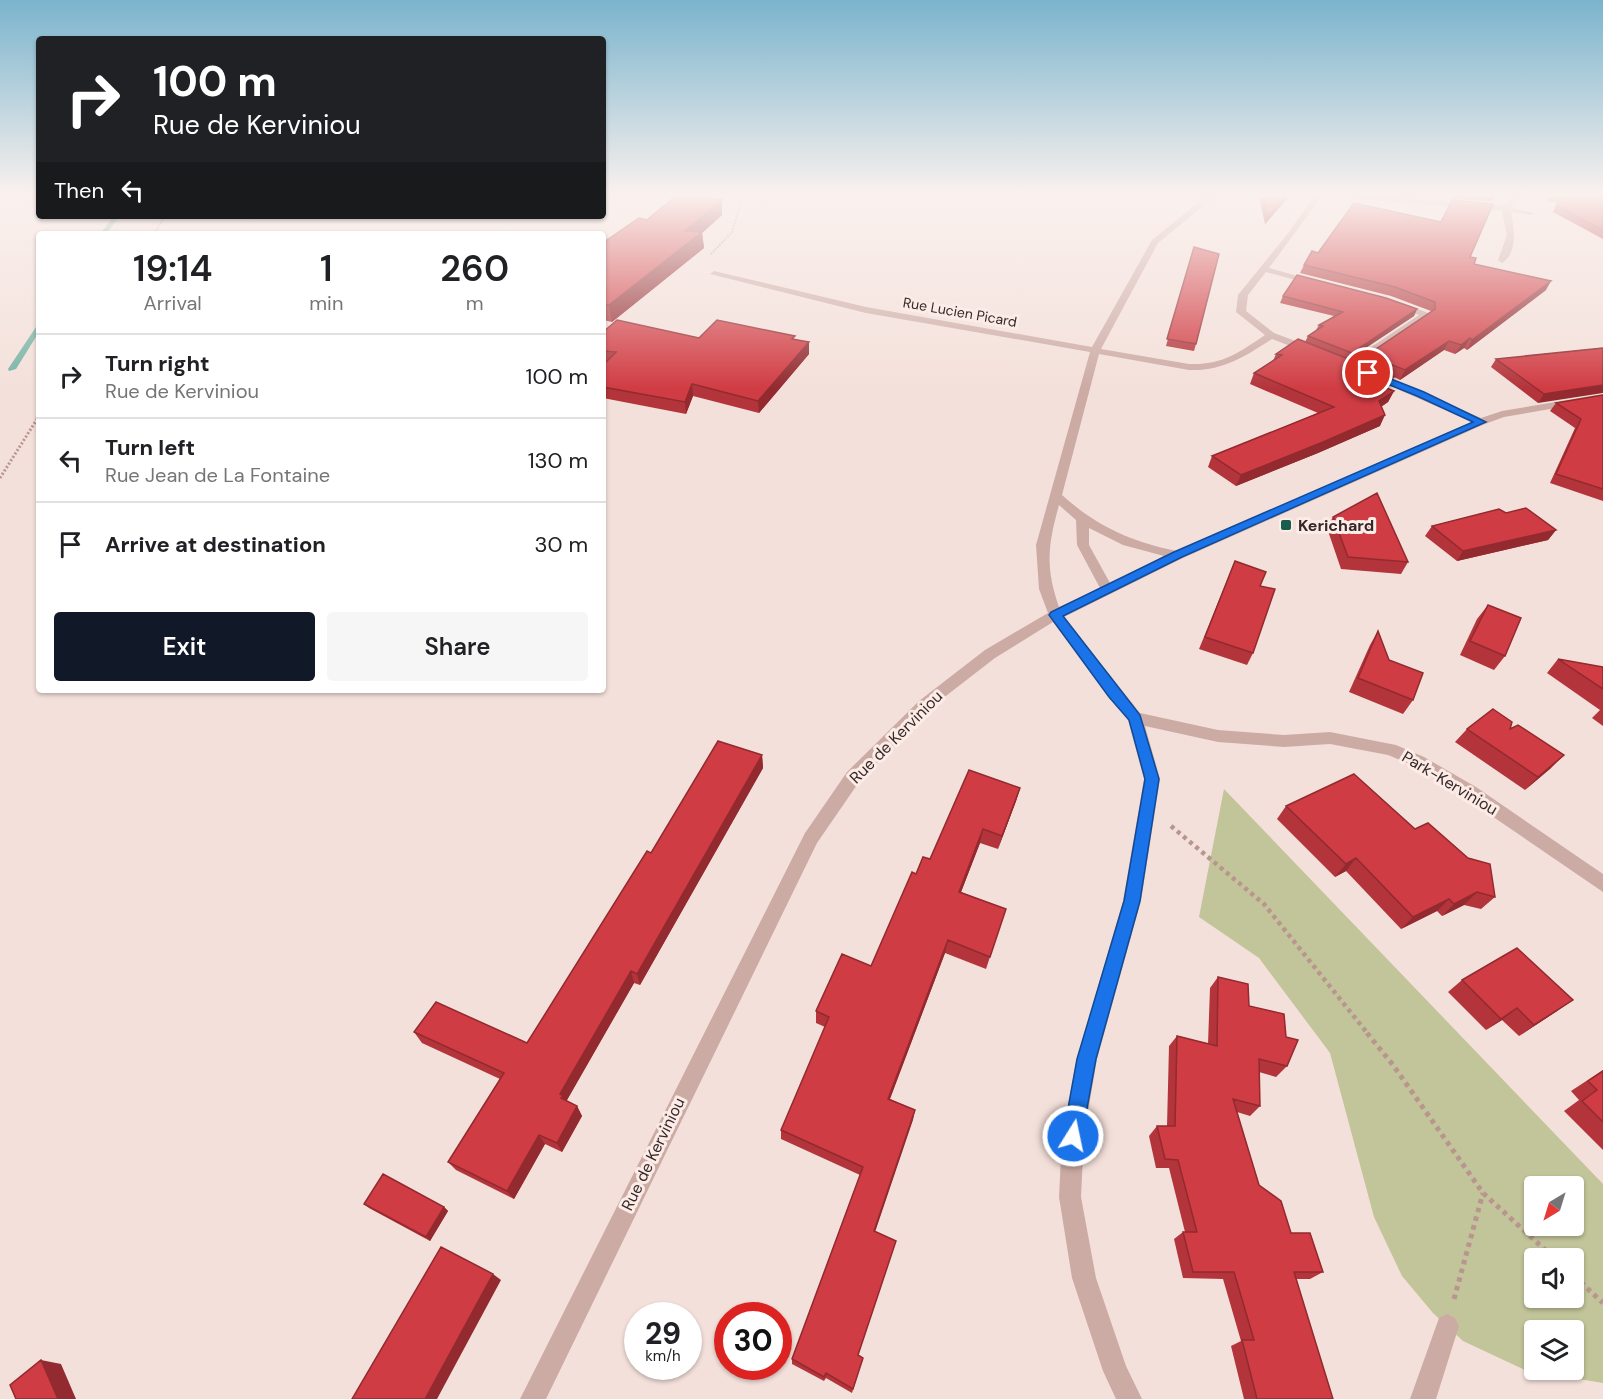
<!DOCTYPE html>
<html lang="en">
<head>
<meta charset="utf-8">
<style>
	:root { --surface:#fff; --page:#f6f6f6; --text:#202124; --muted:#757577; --line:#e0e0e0; --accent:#111827 }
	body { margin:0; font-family:"DM Sans",sans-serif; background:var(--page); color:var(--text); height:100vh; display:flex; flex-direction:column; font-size:22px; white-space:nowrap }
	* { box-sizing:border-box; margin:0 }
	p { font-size:20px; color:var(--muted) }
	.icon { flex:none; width:33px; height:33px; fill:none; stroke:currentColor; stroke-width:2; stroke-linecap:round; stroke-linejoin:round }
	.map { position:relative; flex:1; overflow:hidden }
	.sheet { position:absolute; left:36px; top:231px; width:570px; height:462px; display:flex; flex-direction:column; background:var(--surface); border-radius:6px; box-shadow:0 2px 4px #0004 }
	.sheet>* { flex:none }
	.banner { position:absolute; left:36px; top:36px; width:570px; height:183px; border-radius:6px; box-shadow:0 2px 4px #0004; background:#202124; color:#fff; overflow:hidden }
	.needle { width:39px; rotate:218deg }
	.buttons { position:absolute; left:1524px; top:1176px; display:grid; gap:12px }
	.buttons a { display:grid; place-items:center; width:60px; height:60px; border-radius:6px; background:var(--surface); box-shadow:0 2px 4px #0004; font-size:30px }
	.speed { position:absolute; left:624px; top:1302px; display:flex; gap:12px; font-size:30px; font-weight:700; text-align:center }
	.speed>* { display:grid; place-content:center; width:78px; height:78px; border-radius:50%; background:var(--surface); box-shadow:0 2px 4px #0004; line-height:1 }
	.speed small { font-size:15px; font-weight:400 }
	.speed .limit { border:9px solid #d22; background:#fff; color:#111 }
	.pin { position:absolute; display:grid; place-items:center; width:51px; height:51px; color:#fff; margin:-26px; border:3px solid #fff; border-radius:50%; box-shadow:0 2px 6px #0007 }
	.me { position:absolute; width:66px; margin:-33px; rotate:10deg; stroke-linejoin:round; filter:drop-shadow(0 0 4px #0008) }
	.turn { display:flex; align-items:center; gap:21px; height:126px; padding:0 18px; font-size:27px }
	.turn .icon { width:78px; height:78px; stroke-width:2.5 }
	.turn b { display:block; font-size:42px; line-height:51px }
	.then { display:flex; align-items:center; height:57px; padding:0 18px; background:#0003; gap:12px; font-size:22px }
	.eta { display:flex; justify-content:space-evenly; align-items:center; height:102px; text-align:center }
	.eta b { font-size:36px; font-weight:600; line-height:42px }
	.action { display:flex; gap:12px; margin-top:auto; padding:12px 18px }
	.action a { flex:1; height:69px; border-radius:6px; background:var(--accent); color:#fff; font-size:24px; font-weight:600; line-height:69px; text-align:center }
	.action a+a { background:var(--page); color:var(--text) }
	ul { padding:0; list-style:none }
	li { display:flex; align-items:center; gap:18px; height:84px; padding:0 18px; border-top:2px solid var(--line) }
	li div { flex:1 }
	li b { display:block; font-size:22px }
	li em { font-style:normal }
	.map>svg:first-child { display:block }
	.green { fill:#c2c499; fill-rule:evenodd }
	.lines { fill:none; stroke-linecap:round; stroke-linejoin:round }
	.stream { fill:#76b3a4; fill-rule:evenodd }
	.path-far3 { stroke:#b9958f; stroke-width:2; stroke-dasharray:1.5 1.5; stroke-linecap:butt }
	.path-far2 { stroke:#b9958f; stroke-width:3; stroke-dasharray:2 2; stroke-linecap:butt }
	.path-far1 { stroke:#b9958f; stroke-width:4.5; stroke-dasharray:4 4; stroke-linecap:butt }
	.path { stroke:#b9958f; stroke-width:5; stroke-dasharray:4.5 4.5; stroke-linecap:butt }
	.street { fill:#cdaba5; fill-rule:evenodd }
	.wall { fill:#b3343a }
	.shaded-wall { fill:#922a2f }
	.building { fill:#d03c43; stroke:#922a2f; stroke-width:1.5 }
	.route { fill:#1a73e8; stroke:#114b97; stroke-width:1.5 }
	.poi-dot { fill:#195d4d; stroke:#fbece7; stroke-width:2 }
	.labels { text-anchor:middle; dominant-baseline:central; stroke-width:6; stroke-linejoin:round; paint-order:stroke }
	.far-street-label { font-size:14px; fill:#382727; stroke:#fbece7 }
	.poi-label { font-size:16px; font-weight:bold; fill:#382727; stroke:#fbece7; text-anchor:start }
	.street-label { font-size:16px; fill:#382727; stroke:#fbece7 }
</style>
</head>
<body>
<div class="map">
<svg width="1603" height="1399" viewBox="0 0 1603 1399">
	<rect width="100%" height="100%" fill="#f4e0da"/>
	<path class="green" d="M1224,789l379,395v199l-78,-13 -62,-29 -30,-28 -31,-37 -28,-59 -44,-164 -71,-95 -60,-41zM1534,1186h40v40h-40zM1534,1258h40v40h-40zM1534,1330h40v40h-40z"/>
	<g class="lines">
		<path class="stream" d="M114,216h6l-14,18h-6z
			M39,325v7l-23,37 -7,2 -1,-2 28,-42z"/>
		<path class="path-far3" d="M154,234l11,-18
			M711,254l21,-22 12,-39"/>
		<path class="path-far2" d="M0,478l39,-62"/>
		<path class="path-far1" d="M1171,826l93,78 104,130"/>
		<path class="path" d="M1367,1033l26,32 90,128 71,65
			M1574,1276l29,27
			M1454,1299l29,-106"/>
		<path class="street" d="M1210,193h9l-61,50 -57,106 88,15c34,1 49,-11 76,-29l-29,-23 2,-17 51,-63 26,-37 -2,-2h35l156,13 10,-13h8l-11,15 24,5 -4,2 -20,-3c3,15 7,42 -9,51l-4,-3 9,-25 -5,-24 -180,-15 -53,72 50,14 -5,3 -48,-13 -18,23 -2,16 28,22 40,15v4h-8l-34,-13c-28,18 -49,32 -83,31l-90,-16 -37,141c34,31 70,47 115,56l295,-129 -102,-45v-4h8l103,45 21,-7 101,-17v6l-99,17 -19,7 -302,134 -119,59 76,96 78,17 66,5 46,-3 66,13 28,12 52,30 127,87v18l-139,-95 -52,-32 -24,-10 -58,-11 -46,3 -66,-5 -73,-16 15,53 -19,122 -44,158 -13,77 -3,61 15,81 30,88 16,33h-26l-13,-28 -31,-93 -13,-81 3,-61 15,-77 46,-158 21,-122 -16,-59 -75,-98 -58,36 -66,51 -70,73 -42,61 -271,556h-26l285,-566 42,-61 72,-71 66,-51 63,-37 -9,-24 -3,-44 54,-193 -224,-39 -156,-39 4,-3 152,36 226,40 60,-107zM1059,505l17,15 1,25 23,43 -41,19c-14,-40 -11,-62 0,-102zM1089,528l34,17 41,11 -54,27 -21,-38z
			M1396,303h6l29,11 -77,54h-8v-4l73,-49 -23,-8z
			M1447,1314l8,4 4,8 -23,73h-26l29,-81z"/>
	</g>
	<path class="wall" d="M1258,193h34l-27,31z
		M1454,193h41l1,2 -3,6 -40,-2 2,-5z
		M1548,193h55v46l-50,-27 4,-10h-9z
		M722,200v15l-20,18 2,15 -92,74 -9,-2v-77l44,-23z
		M1194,247l2,97 -2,7 -28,-5z
		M1318,253l152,4 4,7 72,26 -79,60 -3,-2 -9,6 -11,-4 -44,30 -6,-3 -7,11 7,3 -6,11 -6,4 -2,20 -62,27 -82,33 -28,-19 4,-11 106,-43 -68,-29 4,-11 19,-12 3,-7 29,-12 3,-6 8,-6 3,-5 15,-9 -54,-13 3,-7 134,13 -3,7 -65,43 14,5 4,-9 64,-43v-1l-40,-15 -91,-23 4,-8z
		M603,332l96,6 96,2 14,14 -50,59 -66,-17 -7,18 -83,-16v-33l3,-3h-3z
		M1603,348l-65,55 -47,-36 5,-8z
		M1603,395v106l-53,-18 25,-55 -25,-17 6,-8z
		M1506,513l50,17 -8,10 -91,21 -32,-25 7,-10z
		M1333,517l75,45 -7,12 -60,-5 -14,-41z
		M1235,561l25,25 -7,67 -6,12 -48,-16z
		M1488,605l17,51 -11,14 -34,-15 17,-36z
		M1378,631l11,29 24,40 -10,14 -54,-22 21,-47z
		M1558,659l45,8v59l-11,-8 8,-8 -53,-37z
		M1467,729h43l41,39 -26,22 -70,-48z
		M762,755l1,13 -123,217 -6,-2 -68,118 11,5 5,10 -20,36 -17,-8 -31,55 -58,-29 -8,-8 52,-83 -78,-36 -8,-11 113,11 124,-190z
		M1020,788l-4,13 -18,48 -18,-6 -19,49 45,17 -20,60 -41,-16 -55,146 25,11 -40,121 -17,125 5,2 -11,35 -26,-15 -2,3 -32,-17v-5l68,-184 -79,-36v-9l44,-103 -9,-4v-12l55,-45 45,-92 14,-15z
		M1286,806l129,23 80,68 -14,12 -17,-4 -22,11 -5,-5 -36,18 -55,-58 -11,6 -58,-58z
		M1218,977l31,29 38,60 -11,11 -17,-5 1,34 -10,10 -13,-4 22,73 32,48 32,39 -13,7h-14l37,120h-89l-13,-53 10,-5 -18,-62 -40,-1 -9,-39 9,-7h2l-16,-64h-13l-7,-32 8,-10h10l2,-80 8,-10 31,8 2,-56z
		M1462,980l95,31 -38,25 -17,-16 -16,10 -38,-38z
		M1603,1070v80l-39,-39 15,-11 -8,-9z
		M364,1204l80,3 4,4 -18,30 -61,-33z"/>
	<path class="shaded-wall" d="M1289,193h3l-27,31 2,-6z
		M722,200v15l-20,18 2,15 -92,74 -3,-17 76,-74z
		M1551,281l-5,9 -79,60 5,-10z
		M1417,309l-3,7 -65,43 3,-6z
		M1470,338l-6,10 -9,6 6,-9z
		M1449,341l-5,9 -44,30 5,-10z
		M809,342v12l-50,59 -1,-12z
		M1394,377l-5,10 -13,9 5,-10z
		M692,384l1,12 -7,18 -1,-12z
		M1603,385v8l-65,10 6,-9z
		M1394,391l-6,11 -14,10 5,-11z
		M1385,415l-5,11 -62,27 -82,33 5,-11z
		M1556,530l-8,10 -91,21 6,-10z
		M762,755l1,13 -123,217 -3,-11z
		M1564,755l-13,13 -26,22 13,-13z
		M1020,788l-4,13 -18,48 4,-13z
		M983,829l-3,14 -24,62 3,-13z
		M1356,858l-10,13 -11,6 11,-13z
		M1477,892l-13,13 -22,11 12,-12z
		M1449,899l-12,12 -36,18 12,-12z
		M948,940l-3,13 -59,156 2,-10z
		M631,971l3,12 -68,119v6l-6,-14z
		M1573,1000l-16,11 -38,25 15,-11z
		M1517,1008l-15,12 -16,10 15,-11z
		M577,1106l5,10 -20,36 -5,-9z
		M915,1110l-2,10 -40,118 1,-7z
		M539,1135l6,9 -31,55 -7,-8z
		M444,1207l4,4 -18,30 -4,-4z
		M493,1274l8,6 -64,119h-12z
		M41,1360l20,4 15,35h-18z"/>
	<path class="building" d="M679,193l43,7 -37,31 17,1 -93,73 -6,-1v-61l36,-25 8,2z
		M1262,193h27l-22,25z
		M1456,193h39l1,2 -41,-1z
		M1552,193h51v37l-46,-24 3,-10 -8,-1z
		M1452,200l41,4 -23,53 6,1 -2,6 77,17 -79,59 -2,-2 -9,7 -12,-4 -44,29 -38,-15 68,-46v-7l-40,-15 -91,-22 8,-14 6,2 36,-50 87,19z
		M1194,247l25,7 -23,90 -29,-5z
		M1297,275l89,23 31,11 -65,44 -44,-17 15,-10 -4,-1 24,-13 -60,-16z
		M617,320l82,18 18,-18 78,16 -3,3 17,3 -51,59 -66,-17 -7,18 -82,-15v-22l13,-13 -13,-1v-19z
		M1298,339l96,38 -13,9 13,5 -15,10 6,14 -62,27 -82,33 -29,-19 122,-49 -80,-34 28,-18 -6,-1z
		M1603,348v37l-59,9 -48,-35z
		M1603,395v94l-47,-15 25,-55 -25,-16z
		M1377,493l31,69 -60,-5 -15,-40z
		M1526,508l30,22 -93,21 -31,-25 67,-17 7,4z
		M1235,561l31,11 -6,14 15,3 -22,64 -48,-16z
		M1488,605l33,13 -16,38 -35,-15z
		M1378,631l11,29 34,13 -10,27 -55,-22z
		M1558,659l45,8v22z
		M1493,709l19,13 -2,7 8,-4 46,30 -26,22 -71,-48z
		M718,741l44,14 -125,219 -6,-3 -71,123 3,2 -2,2 16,8 -20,37 -18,-8 -32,56 -59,-29 56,-89 -90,-41 22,-30 91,41 120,-192 4,2z
		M969,770l51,18 -18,48 -19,-7 -24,63 47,17 -16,48 -42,-17 -60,159 27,11 -41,121 22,10 -38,114 5,3 -10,31 -27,-16 -2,4 -32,-18 71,-192 -82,-37 48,-113 -13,-6 26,-57 29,12 41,-94 4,2 7,-17 7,2z
		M1354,774l61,55 13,-6 40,35 22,6 5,33 -18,-5 -23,12 -5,-5 -36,18 -57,-59 -10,6 -60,-58z
		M1517,948l56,52 -39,25 -17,-17 -16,11 -39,-39z
		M1218,977l30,7 1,22 35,8 2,23 12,3 -11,26 -28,-7 1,47 -27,-7 26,86 22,16 10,32h19l13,39h-29l39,127h-76l-15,-59h12l-20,-68h-41l-10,-40h14l-19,-72 -13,-1 -8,-33h18l2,-90 40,10z
		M1603,1071v51l-21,-21 15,-11 -9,-9z
		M383,1174l61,33 -18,30 -62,-33z
		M441,1247l52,27 -68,125h-73z
		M41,1360l17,39h-42l-6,-14z"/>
	<linearGradient id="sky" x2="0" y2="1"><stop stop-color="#7ab4cd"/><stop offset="0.5" stop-color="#faf1ee"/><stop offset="1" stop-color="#faf1ee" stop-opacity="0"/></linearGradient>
	<rect width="1603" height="389" fill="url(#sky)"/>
	<path class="route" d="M1365,371h6l53,21 62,30 -304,135 -119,59 77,99 19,64 -19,122 -44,158 -14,77 -3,7 -6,3 -7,-3 -3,-7 14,-77 47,-158 21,-122 -16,-59 -20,-23 -60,-82 2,-3 123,-60 299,-130 -56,-26 -52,-21z"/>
	<rect class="poi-dot" x="1280" y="519" width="12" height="12" rx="3"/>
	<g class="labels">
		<g class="far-street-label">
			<text transform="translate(960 312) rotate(10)">Rue Lucien Picard</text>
		</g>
		<g class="poi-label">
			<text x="1298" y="525">Kerichard</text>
		</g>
		<g class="street-label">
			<text transform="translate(896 737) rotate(-45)">Rue de Kerviniou</text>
			<text transform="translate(1450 783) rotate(31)">Park-Kerviniou</text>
			<text transform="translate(653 1154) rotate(-64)">Rue de Kerviniou</text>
		</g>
	</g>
</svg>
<div class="buttons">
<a><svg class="needle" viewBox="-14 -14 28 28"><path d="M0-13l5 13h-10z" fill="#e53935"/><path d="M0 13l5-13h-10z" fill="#757577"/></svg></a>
<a><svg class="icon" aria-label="sound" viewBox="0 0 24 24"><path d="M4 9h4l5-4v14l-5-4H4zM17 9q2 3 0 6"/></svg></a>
<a><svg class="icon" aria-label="layers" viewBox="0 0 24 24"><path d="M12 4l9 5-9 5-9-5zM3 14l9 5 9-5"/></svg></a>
</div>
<div class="speed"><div>29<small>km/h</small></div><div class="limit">30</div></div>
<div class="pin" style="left:1368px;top:373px;background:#d93025"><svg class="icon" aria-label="arrive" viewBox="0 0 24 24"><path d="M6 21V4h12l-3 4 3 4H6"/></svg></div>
<svg class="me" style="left:1073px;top:1136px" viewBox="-20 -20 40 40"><circle r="17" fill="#1a73e8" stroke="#fff" stroke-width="3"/><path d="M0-11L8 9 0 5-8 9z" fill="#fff"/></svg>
<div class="banner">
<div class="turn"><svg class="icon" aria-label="right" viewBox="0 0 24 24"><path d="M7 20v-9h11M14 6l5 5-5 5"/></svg><div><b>100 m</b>Rue de Kerviniou</div></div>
<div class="then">Then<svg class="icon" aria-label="left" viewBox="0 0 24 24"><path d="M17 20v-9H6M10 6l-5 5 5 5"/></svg></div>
</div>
<section class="sheet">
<div class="eta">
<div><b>19:14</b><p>Arrival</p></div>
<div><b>1</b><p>min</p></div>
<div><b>260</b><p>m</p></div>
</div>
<ul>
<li><svg class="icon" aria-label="right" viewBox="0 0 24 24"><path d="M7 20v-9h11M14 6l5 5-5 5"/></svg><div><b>Turn right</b><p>Rue de Kerviniou</p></div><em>100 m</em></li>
<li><svg class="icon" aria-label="left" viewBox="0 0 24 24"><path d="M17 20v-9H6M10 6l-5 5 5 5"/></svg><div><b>Turn left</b><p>Rue Jean de La Fontaine</p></div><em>130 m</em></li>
<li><svg class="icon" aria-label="arrive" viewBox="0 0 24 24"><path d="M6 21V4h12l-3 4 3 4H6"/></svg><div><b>Arrive at destination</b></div><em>30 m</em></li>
</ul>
<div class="action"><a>Exit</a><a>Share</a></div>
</section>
</div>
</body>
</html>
